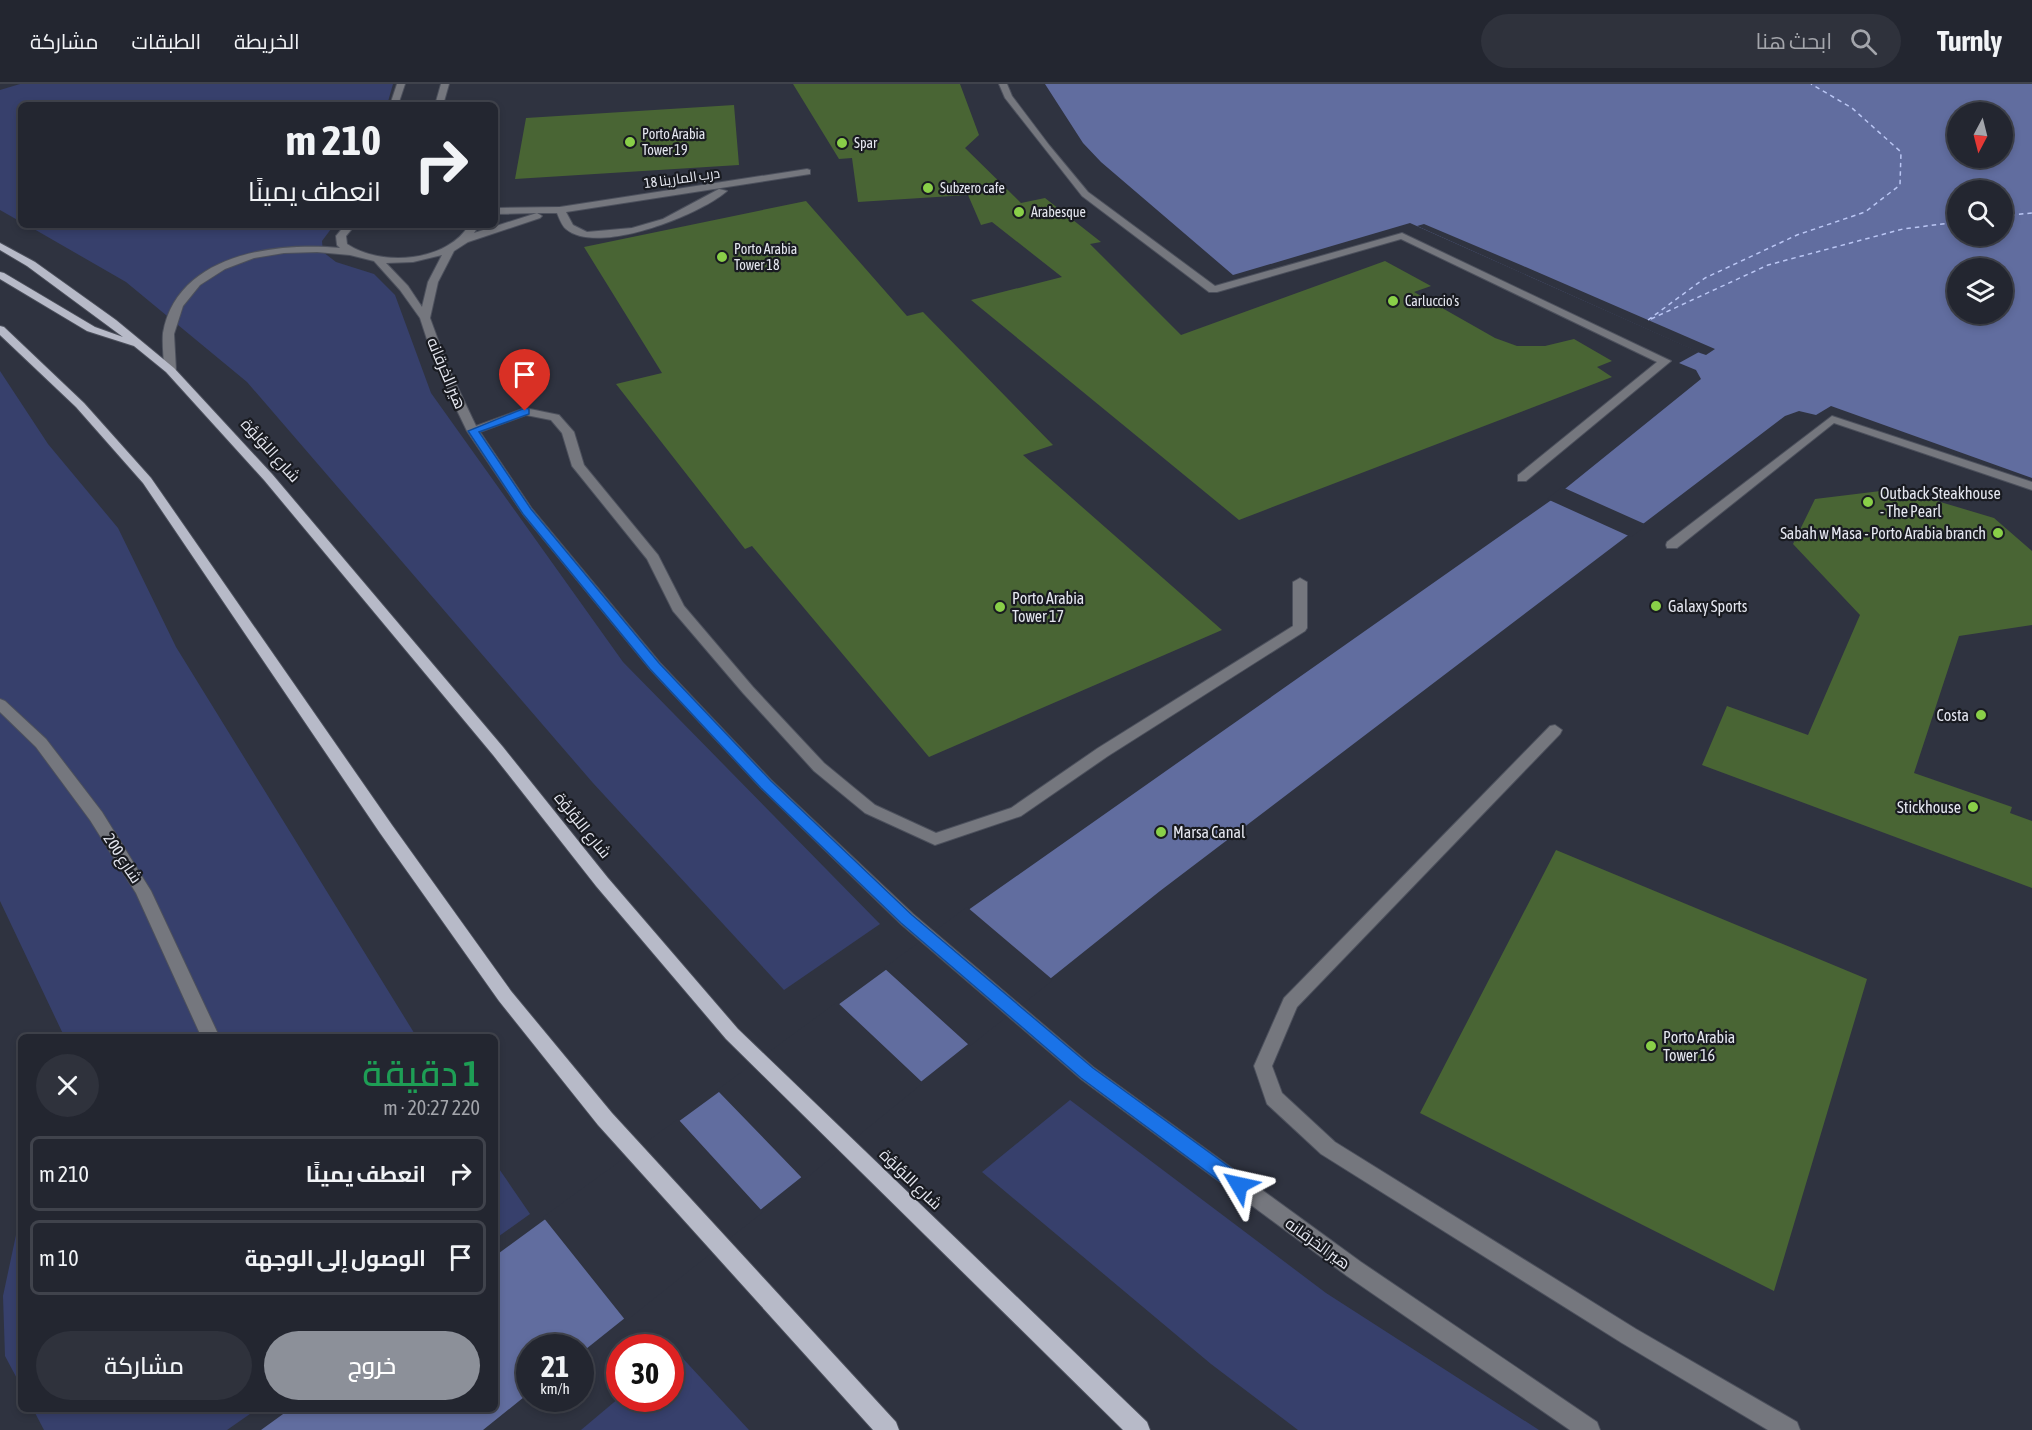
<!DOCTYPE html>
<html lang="ar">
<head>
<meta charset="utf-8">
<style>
	:root { --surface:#232630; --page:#2f323c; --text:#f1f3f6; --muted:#a3a5ab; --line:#40434c; --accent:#8c9099 }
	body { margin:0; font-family:"Asap Condensed",Cairo,sans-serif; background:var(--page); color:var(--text); direction:rtl; height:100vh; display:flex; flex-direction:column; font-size:22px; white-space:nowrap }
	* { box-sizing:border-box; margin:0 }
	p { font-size:20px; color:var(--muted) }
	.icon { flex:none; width:33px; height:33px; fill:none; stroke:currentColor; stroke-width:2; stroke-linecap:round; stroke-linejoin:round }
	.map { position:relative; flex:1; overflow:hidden; direction:ltr }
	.side { position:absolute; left:18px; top:950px; width:480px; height:378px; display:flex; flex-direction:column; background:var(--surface); border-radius:9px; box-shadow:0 3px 9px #0003,0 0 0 2px var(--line); direction:rtl }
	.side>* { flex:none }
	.top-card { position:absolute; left:18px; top:18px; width:480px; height:126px; border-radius:9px; box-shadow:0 3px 9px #0003,0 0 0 2px var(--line); direction:rtl; background:#232630; color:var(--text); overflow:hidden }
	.needle { width:39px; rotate:187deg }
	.controls { position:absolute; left:1947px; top:18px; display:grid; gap:12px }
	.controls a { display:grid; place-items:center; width:66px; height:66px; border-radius:50%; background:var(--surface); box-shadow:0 3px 9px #0003,0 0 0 2px var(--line); font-size:30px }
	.speed { position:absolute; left:516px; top:1250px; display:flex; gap:12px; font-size:30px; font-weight:700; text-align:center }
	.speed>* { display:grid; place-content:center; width:78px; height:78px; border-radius:50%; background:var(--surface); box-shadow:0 3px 9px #0003,0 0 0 2px var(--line); line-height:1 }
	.speed small { font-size:15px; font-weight:400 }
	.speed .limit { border:9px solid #d22; background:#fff; color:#111 }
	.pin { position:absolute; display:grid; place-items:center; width:51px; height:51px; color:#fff; margin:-62px -26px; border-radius:50% 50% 50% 0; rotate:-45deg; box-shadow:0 0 6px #0007 }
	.pin .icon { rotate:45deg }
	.me { position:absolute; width:66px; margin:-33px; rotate:306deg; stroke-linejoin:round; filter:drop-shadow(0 0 4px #0008) }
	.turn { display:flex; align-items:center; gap:21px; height:126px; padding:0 18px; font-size:27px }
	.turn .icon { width:78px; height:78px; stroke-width:2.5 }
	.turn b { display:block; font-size:42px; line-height:51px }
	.round { display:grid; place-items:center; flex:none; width:63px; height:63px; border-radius:32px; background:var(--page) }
	.summary { display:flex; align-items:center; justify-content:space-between; height:102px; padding:0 18px }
	h1 { font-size:36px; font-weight:600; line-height:45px; color:#1e9e55 }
	.action { display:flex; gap:12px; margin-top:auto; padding:12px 18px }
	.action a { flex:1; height:69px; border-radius:36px; background:var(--accent); color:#fff; font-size:24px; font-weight:600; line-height:69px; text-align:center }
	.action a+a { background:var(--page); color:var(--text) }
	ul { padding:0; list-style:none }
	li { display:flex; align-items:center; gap:18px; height:75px; margin:0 12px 9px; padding:0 6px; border:3px solid var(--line); border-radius:9px }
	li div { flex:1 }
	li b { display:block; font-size:22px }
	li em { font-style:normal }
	header { display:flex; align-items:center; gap:36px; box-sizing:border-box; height:84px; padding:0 30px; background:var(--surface); border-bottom:2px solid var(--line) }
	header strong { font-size:28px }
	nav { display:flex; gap:33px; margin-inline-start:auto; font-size:21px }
	.search { width:420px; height:54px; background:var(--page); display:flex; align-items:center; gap:15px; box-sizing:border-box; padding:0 21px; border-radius:33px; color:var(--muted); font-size:22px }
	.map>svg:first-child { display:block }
	.green { fill:#37406c }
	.water { fill:#616d9f; fill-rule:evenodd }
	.pier { fill:#2f3340 }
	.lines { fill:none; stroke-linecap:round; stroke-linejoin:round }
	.ferry { stroke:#bac6f4; stroke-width:1.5; stroke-dasharray:4.5 4; stroke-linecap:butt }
	.building { fill:#496534 }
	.minor-casing { stroke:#4c505c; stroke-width:2 }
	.major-casing { stroke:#4c505c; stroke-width:2 }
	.minor { fill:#75777e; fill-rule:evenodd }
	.major { fill:#b7bac8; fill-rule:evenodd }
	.route { fill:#1a73e8; stroke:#114b97; stroke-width:1.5 }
	.poi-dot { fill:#89cf48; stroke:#191b21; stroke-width:2 }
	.labels { text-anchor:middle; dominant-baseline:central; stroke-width:4.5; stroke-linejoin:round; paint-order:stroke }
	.far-poi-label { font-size:14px; fill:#e5e7f0; stroke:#191b21; text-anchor:start }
	.far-street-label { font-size:14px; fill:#e5e7f0; stroke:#191b21 }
	.street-label { font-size:16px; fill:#e5e7f0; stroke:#191b21 }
	.poi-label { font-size:16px; fill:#e5e7f0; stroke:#191b21; text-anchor:start }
</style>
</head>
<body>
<header>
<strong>Turnly</strong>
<div class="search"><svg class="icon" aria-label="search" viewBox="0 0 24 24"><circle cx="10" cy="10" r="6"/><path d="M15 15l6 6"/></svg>ابحث هنا</div>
<nav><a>الخريطة</a><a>الطبقات</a><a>مشاركة</a></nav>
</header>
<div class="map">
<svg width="2032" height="1346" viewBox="0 0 2032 1346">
	<rect width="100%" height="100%" fill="#2f3340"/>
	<path class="green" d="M20,0h373l-6,21h-366v117l-21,-12v-120z
		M27,141h307l-12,16 1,11 13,10 38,12 21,21 36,98 192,269 257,262 -96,66 -191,-207 -346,-401 -121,-100z
		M0,287l48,73 70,84 58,119 240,389h-352l-64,-135z
		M1070,1016l256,193 213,137h-241l-87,-66 -229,-192z
		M495,1079l35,51 -35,25z
		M21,1143v159l-16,-30 -2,-60 13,-61z
		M676,1267l73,79h-168l38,-32h51l1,-42z
		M33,1325h224l-30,21h-183z"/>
	<path class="water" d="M1045,0h987v394l-201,-72 -15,9 -17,-4 -14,5 -625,475 -579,462 -1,-6h-50l-1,46 -46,37h-222l29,-21 205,-1v-152l459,-336 596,-419 151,-122 -5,-9 -17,-7 20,-11 -289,-129 -177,52 -132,-113 -18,-19zM1958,28h44v46h-44zM1958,106h44v46h-44zM1958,184h44v46h-44z"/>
	<path class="pier" d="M1424,140l97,41 194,84 -9,6 -6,-2 -283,-127z
		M1562,403l85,38 -16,12 -84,-38z
		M967,823l86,73 -83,66 -86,-78z
		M837,918l86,81 -119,97 -87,-90z
		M678,1035l85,93 -137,109 -83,-104z"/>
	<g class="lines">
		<path class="ferry" d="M2002,132l30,-3
			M1651,235l117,-54 135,-36 55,-7
			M1648,236l57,-42 92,-43 68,-23 35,-27 1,-33 -49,-44 -41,-24"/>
	</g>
	<path class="building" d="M793,0h167l19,51 -14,13 56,55 24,-5 56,44 -11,2 91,91 204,-74 46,25 -17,6 81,46 22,8h28l29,-7 38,22 -15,6 15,10 -373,143 -268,-220 91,-23 -70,-55 -11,3 -13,-30 -110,7 -6,-44 -13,1z
		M734,21l5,60 -224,14 11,-61z
		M806,117l101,115 16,-4 130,133 -30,10 199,175 -293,127 -177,-211 -7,3 -129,-165 46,-11 -78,-126z
		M1897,405l97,29 38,33v74l-73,11 -45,137 98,34 -2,6 22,8v67l-330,-123 25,-59 81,29 52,-120 -67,-71 22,-45z
		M1556,766l311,129 -93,312 -354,-178z"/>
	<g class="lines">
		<defs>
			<path id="minor" d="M397,0h8l-7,21h-8z
				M441,0h8l-6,21h-8z
				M999,0h8l5,12 37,49 39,47 127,94 187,-53 269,128 -145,120h-8v-6l139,-113 -256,-123 -184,53h-8l-127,-96 -77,-98z
				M807,85l3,1v4l-244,38 7,13 14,7 45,-4 31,-9 56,-30 8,2c-27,24 -130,65 -161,38 -4,-3 -7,-11 -9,-16h-20l5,3 -2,2 -72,24 -14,9 -16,31 -8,36 18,49 28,59 49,-18 34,7 15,17 10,33 74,90 26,51 69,81 71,76 51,42 61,28 75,-25 87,-60 195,-122v-44l7,-4 7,4v46l-2,3 -197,125 -87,60 -86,29 -70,-32 -51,-42 -71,-78 -70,-82 -26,-52 -75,-93 -10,-33 -11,-13 -25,-5 -46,17 52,77 128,154 111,117 142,134 180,153 268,195 236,160 3,8h-30l-223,-154 -266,-197 -180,-155 -140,-136 -111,-119 -127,-155 -56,-83 -31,-64 -16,-49 -20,-28 -26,-29 -24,-6 -33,-3 -33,1 -30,5 -29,11 -25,16 -17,21 -9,28 2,36 -6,3 -6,-3c0,-12 -2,-25 -1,-37 14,-79 112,-91 177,-85l-3,-3 -1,-9 9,-11h10l-9,11 1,8c34,23 100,18 122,-19h10l-5,8 63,-20 -42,1v-6l65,-1zM442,171l-14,27 -6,25 -14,-21 -22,-23 27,-1z
				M1832,332l200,66v8l-198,-67 -157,125h-10l-1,-3 1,-3z
				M0,615l5,2 41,38 56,73 49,79 68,145h-18l-65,-143 -46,-73 -54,-73 -36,-35z
				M1555,641l7,5 -2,4 -263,273 -25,59 10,27 53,49 301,187 161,93 3,8h-32l-146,-87 -301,-189 -54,-50 -13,-38 30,-68 266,-272z"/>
			<path id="major" d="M0,159l35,19 81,58 58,48 98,106 231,273 105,131 130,151 409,393 3,8h-27l-397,-391 -130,-153 -103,-131 -229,-275 -98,-108 -32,-26 -47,-15 -87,-52v-7l4,1 91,54 28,10 -96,-71 -27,-16z
				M0,242l4,1 80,76 67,75 241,347 119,166 101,122 284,309 3,8h-26l-275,-305 -99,-124 -119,-168 -237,-350 -67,-76 -76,-72z"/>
		</defs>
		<use href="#minor" class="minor-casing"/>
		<use href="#major" class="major-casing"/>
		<use href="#minor" class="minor"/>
		<use href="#major" class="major"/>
	</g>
	<path class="route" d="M525,324l4,1v5l-50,18 52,77 128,154 112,118 141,134 181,153 153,111 2,6 -2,6 -7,2 -6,-2 -152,-113 -180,-155 -140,-135 -111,-119 -127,-155 -55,-83z"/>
	<g class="poi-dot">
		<circle cx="630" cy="58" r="6"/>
		<circle cx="842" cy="59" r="6"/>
		<circle cx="928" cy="104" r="6"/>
		<circle cx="1019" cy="128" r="6"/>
		<circle cx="722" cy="173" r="6"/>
		<circle cx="1393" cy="217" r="6"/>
		<circle cx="1868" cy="418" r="6"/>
		<circle cx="1998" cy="449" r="6"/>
		<circle cx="1656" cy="522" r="6"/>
		<circle cx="1000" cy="523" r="6"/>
		<circle cx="1981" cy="631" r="6"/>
		<circle cx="1973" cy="723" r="6"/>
		<circle cx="1161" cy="748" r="6"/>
		<circle cx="1651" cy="962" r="6"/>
	</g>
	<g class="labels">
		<g class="far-poi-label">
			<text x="642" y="50">Porto Arabia<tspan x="642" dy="16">Tower 19</tspan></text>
			<text x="854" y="59">Spar</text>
			<text x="940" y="104">Subzero cafe</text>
			<text x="1031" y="128">Arabesque</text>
			<text x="734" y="165">Porto Arabia<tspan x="734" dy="16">Tower 18</tspan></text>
			<text x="1405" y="217">Carluccio's</text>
		</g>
		<g class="far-street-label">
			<text transform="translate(682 94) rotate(-8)">درب المارينا 18</text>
		</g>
		<g class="street-label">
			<text transform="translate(447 289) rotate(67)">هير الخرقانه</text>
			<text transform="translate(271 366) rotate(48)">شارع اللؤلؤة</text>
			<text transform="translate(583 741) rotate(51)">شارع اللؤلؤة</text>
			<text transform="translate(123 774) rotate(57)">شارع 200</text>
			<text transform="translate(911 1095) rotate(44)">شارع اللؤلؤة</text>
			<text transform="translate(1318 1159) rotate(36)">هير الخرقانه</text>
		</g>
		<g class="poi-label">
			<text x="1880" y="409">Outback Steakhouse<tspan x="1880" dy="18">- The Pearl</tspan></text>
			<text x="1986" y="449" text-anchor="end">Sabah w Masa - Porto Arabia branch</text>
			<text x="1012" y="514">Porto Arabia<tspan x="1012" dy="18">Tower 17</tspan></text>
			<text x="1668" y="522">Galaxy Sports</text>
			<text x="1969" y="631" text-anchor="end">Costa</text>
			<text x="1961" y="723" text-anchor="end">Stickhouse</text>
			<text x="1173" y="748">Marsa Canal</text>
			<text x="1663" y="953">Porto Arabia<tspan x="1663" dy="18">Tower 16</tspan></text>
		</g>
	</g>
</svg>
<div class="controls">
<a><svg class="needle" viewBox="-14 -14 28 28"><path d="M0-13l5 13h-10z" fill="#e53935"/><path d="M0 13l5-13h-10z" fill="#a3a5ab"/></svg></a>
<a><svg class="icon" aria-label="search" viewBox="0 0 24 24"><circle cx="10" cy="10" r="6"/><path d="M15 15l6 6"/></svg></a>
<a><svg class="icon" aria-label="layers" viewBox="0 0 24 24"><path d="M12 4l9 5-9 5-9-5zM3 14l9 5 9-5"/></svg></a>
</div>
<div class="speed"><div>21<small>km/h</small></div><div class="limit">30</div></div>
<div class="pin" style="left:525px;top:327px;background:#d93025"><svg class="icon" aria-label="arrive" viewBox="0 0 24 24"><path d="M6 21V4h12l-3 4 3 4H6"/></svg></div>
<svg class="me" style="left:1239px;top:1101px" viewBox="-20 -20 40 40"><path d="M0-17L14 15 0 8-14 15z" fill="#1a73e8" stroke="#fff" stroke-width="4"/></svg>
<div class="top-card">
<div class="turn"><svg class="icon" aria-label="right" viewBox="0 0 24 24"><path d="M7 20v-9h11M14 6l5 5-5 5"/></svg><div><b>210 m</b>انعطف يمينًا</div></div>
</div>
<section class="side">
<div class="summary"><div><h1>1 دقيقة</h1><p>220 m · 20:27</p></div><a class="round"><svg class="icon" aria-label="close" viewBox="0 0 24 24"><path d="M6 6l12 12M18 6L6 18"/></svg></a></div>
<ul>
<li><svg class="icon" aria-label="right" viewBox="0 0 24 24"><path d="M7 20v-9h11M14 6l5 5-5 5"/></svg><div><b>انعطف يمينًا</b></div><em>210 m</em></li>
<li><svg class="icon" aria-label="arrive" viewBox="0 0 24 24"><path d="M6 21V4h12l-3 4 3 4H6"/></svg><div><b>الوصول إلى الوجهة</b></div><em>10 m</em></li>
</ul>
<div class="action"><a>خروج</a><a>مشاركة</a></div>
</section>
</div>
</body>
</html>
